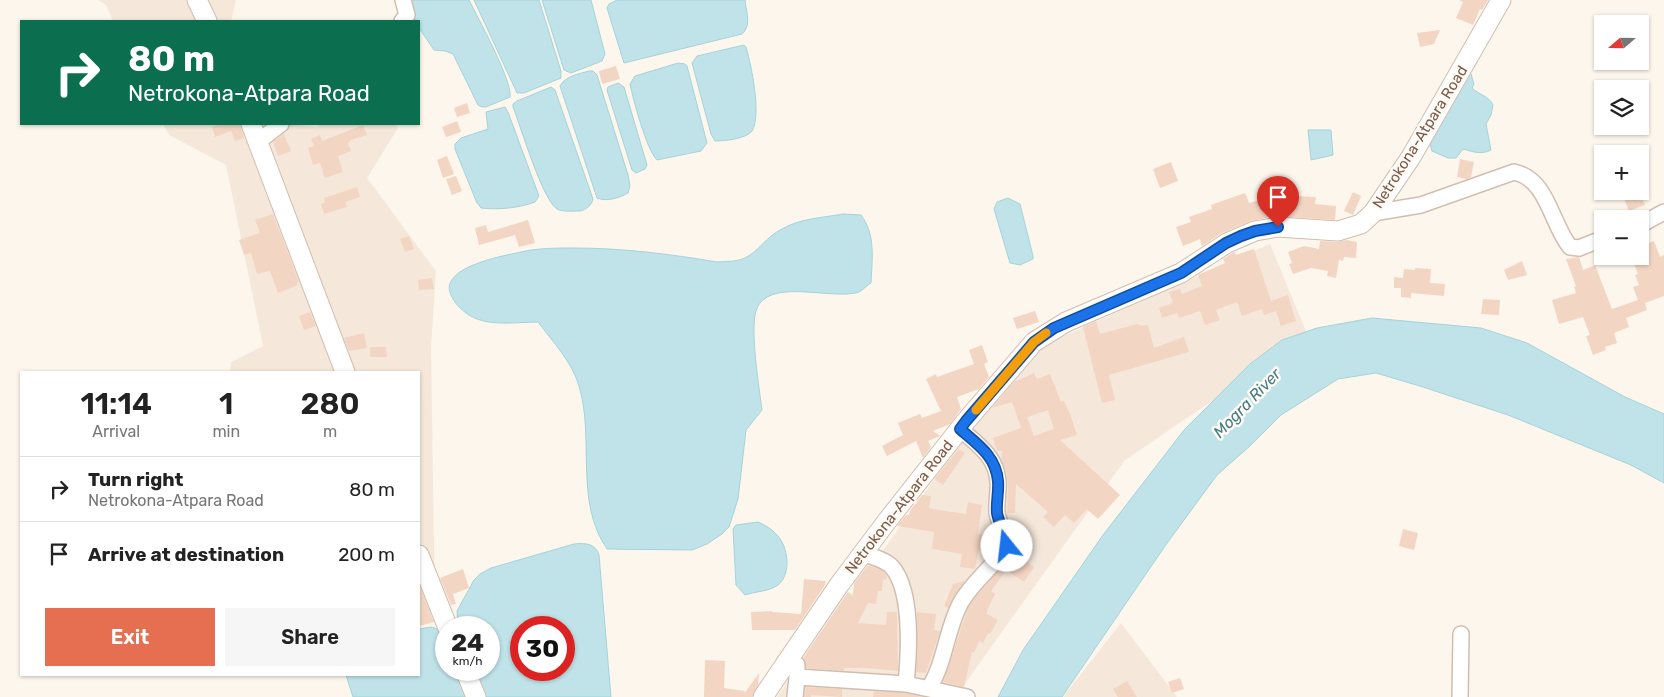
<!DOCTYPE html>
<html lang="en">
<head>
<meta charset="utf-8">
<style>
	:root { --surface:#fff; --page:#f6f6f6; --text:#222; --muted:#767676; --line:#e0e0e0; --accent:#e76f51 }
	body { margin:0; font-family:Rubik,sans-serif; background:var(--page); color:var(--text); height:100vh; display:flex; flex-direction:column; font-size:19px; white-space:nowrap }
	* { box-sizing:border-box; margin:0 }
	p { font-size:16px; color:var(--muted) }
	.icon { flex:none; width:28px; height:28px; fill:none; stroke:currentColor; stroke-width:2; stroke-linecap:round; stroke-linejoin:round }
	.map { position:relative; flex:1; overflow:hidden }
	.details { position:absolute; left:20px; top:371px; width:400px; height:305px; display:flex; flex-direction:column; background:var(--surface); border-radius:0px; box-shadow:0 1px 4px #0004 }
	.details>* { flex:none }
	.guide { position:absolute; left:20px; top:20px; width:400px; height:105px; border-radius:0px; box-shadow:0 1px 4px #0004; background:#0b6e4f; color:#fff; overflow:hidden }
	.needle { width:32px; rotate:250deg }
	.tools { position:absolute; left:1594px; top:15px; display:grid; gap:10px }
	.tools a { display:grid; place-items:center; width:55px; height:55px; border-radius:0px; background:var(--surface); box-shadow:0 1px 4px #0004; font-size:25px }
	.speed { position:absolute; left:435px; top:616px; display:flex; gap:10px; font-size:25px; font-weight:700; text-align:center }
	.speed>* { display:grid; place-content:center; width:65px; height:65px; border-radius:50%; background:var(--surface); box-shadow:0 1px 4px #0004; line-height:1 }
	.speed small { font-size:12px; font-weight:400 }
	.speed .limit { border:8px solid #d22; background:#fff; color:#111 }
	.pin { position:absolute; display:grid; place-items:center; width:42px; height:42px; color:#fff; margin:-51px -21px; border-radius:50% 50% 50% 0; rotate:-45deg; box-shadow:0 0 5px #0007 }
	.pin .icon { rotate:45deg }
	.me { position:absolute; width:55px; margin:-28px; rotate:344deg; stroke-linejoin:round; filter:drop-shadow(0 0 4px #0008) }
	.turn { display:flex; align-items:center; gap:18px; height:105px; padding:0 25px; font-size:22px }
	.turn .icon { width:65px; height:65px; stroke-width:2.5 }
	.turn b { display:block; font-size:35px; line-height:42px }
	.eta { display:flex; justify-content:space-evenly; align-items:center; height:85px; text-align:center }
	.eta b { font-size:30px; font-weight:600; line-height:35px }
	.action { display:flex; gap:10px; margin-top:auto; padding:10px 25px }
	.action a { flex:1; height:58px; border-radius:0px; background:var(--accent); color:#fff; font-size:20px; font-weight:600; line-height:58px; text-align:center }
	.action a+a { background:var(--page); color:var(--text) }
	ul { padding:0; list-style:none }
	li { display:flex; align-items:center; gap:15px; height:65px; padding:0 25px; border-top:1px solid var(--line) }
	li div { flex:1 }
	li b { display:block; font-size:19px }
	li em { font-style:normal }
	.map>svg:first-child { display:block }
	.residential { fill:#f5e8da }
	.water { fill:#bfe3e8; stroke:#a5d3da; fill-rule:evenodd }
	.building { fill:#f3d5c3; fill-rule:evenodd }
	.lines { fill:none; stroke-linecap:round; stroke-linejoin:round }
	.minor-casing { stroke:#d1beb0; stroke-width:18 }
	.tertiary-casing { stroke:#d1beb0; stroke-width:21 }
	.minor { stroke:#fff; stroke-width:15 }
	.tertiary { stroke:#fff; stroke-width:19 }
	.route-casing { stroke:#114b97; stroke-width:12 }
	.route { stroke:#1a73e8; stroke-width:9 }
	.slow { stroke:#f59e0b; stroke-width:9 }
	.labels { text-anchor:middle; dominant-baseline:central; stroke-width:5; stroke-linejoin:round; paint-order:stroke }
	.street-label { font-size:15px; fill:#7a5c4d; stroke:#fffaf3 }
	.water-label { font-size:16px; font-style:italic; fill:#437c86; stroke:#fffaf3 }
</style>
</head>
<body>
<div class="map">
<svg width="1664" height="697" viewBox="0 0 1664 697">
	<rect width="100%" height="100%" fill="#fdf6ec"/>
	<path class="residential" d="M98,0h138l-5,21h-118l-7,-16z
		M163,124h117l37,3 4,-3h74l3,4 -31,50 69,93 -5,76 4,266 -16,-3v-238h-189l1,-10 32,-16 -37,-181 -57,-30z
		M1270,244l38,92 -183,124 -166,232 -7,5h-175l249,-344z
		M1121,623l56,74h-114z"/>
	<path class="water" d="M408,0h61c9,18 44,82 41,97l-24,10h-4l-4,-2 -25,-51 -8,-3 -11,-1 -15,-22v-7h-4z
		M474,0h65l22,71v7l-37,15h-7z
		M542,0h49l14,54 -3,7 -31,12 -7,-3z
		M617,0h128c1,12 7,25 -3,34l-118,29 -17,-55 2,-4z
		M744,45l2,2c5,17 16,68 6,84 -6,8 -28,10 -37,10l-4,-7 -19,-71 5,-7z
		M678,63l7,1 2,2 20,77 -6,8 -44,9c-10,-9 -24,-61 -27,-76l5,-8z
		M589,71h4l4,4 31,100 2,11 -2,7c-9,5 -21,9 -31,5l-37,-112c5,-10 19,-12 29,-15z
		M1468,73l3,1 3,10 -2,4c7,7 17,8 21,17l-2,10 -5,9 5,26c-9,5 -18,2 -28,-1l-7,9h-8l-16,-7 -2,-7z
		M618,83l6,4 23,78 -2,4 -9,4 -4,-3 -25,-80 1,-3z
		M551,87l4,3 38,109c-1,6 -7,11 -13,12 -7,0 -18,1 -23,-2 -15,-10 -36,-82 -44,-102v-3l4,-3z
		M505,107l3,5 31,84 -4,6c-16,6 -36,8 -54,6l-4,-5 -22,-54v-5l6,-6 27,-9 -2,-17z
		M1308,130h23l2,25 -22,5z
		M1008,198l12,6 13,52v3l-13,6 -10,-2 -16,-54 3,-7z
		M843,214l18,1c15,20 11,44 10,68 -4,2 -8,7 -12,9 -26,9 -93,-16 -103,19 -6,20 3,76 6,99l-16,20 -8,69 -9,28 -7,7 -15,10 -15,6 -85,-1c-33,-48 -12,-110 -28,-163 -7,-24 -26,-44 -41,-64 -19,0 -43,4 -61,-3 -9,-3 -21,-13 -25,-22 -17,-29 50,-41 69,-45 17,-4 36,-4 53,-4 48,0 96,6 143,14 9,-1 20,0 28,-4 14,-7 22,-22 37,-29 19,-11 40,-11 61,-15z
		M1372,318l109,10 46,15 98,54 39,17v69l-33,-18 -123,-50 -85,-28 -47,-14 -38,6 -57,36 -30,30 -34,30 -52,71 -103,151h-64l25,-47 80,-115 81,-105 66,-66 32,-24 35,-12z
		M758,522c7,3 14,7 19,13 11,11 15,39 1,50 -10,7 -22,6 -33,10l-9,-10 -3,-56 3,-4z
		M574,544c11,-1 21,-1 25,11l12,142h-127l-11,-27h16v-42l-31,-1 -1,-16 17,-31 6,-6 11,-6zM521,628h43v42h-43z
		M431,627c18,3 15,29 15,43h10l10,27h-113l-7,-22h73v-46z"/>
	<path class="building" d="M1459,0h29l-6,10 -2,-1 -7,16 -17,-7 7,-16z
		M1440,30l-6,14 -14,3 -3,-14z
		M616,66l4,13 -18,5 -3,-13z
		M467,103l3,10 -13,4 -3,-9z
		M457,121l4,11 -15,5 -4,-10z
		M221,124h19l4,14 -9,3 -4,-10 -16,6 -3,-10z
		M363,125l4,10 -16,5 -3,3 3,8 -13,5 5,16 -18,6 -5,-15 -7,2 -5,-17 6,-2 -3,-7 9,-4 2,6z
		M284,134l7,17 -13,5 -5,-14z
		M447,156l7,18 -11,4 -6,-18z
		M1460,159l14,3 -3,15 -4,2 -10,-2z
		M1171,162l7,19 -18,7 -7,-19z
		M456,176l6,15 -10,4 -6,-16z
		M357,187l3,10 -15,5 2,5 -23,7 -3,-10 4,-2 -1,-4z
		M1295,191v5l21,1 -1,7 21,2 -1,14 -59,-4 -25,5 -29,12 -20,13 -2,-7 -17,7 -7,-19 15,-5 -2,-5 23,-8 -1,-4 34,-12 4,10z
		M1621,191h18l6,14 -16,6z
		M1353,192l8,4 -8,19 -9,-4z
		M273,214l26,68h-2l1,3 -20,8 -8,-22 -13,3 -6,-21 -7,2 -5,-15 21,-7 -5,-13z
		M528,220l7,23 -16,4 -4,-12 -36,10 -4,-17 11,-3 2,7z
		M409,236l5,13 -9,3 -5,-13z
		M1347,240l10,2 -1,16 -12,-1 -1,4 -4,-1 -3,18 -9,-2 1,-5 -17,-3 -18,6 -4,-10 3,-1 -4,-11 16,-6 15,3 1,-8 17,1z
		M1654,241l6,16 4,-2v41l-19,7 2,7 -21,8 3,9 -15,6 3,10 -12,4 1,3 -13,5 -7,-19 4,-1 -7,-18 -24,7 -7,-24 24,-7 -2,-6 2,-1 -10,-27 13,-2 4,13 12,-5 17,44 26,-9 -5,-13 6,-2 -4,-10 3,-1 -7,-18h9v-10z
		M1254,249l17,52 17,-6 8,26 -15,5 -5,-15 -12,4 -2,-6 -20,7 -5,-14 -21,8 4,10 -15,5 -5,-14 -21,7 -2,-5 -15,5 -3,-10 14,-5 -4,-11 11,-3 2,5 20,-8 -4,-11 27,-12 -2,-4 9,-6 3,-1 1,3z
		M1522,261l5,14 -19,5 -4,-10z
		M1415,268l16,1 -1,14 15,1 -1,12 -33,-3v5l-10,-1v-9h-7v-11l9,1 1,-9 11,1z
		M432,278l2,11 -15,1 -1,-10z
		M1483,299l17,1 -1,15 -18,-1z
		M1035,311l4,11 -22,7 -4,-11z
		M310,312l6,14 -12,4 -5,-14z
		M1096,321l4,13 37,-10 5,2 6,-1 6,23 30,-11 5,15 -80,23 6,25 -13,3 -19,-76z
		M364,333l3,15 -18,3 -5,-13z
		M982,345l6,17 -4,2 5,13 -10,12 -22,8 4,12 -11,15 -17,7 7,5 -12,5 3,6 -8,11 -7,-17 -29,15 -5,-10 21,-11 -5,-12 22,-9 2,4 19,-7 -15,-32 10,-5 1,3 37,-13 -5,-14z
		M370,347h16l1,10h-17z
		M1034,373l3,6 13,-5 11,28 3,-1 6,13 7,21 -17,5 60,55 -22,24 -11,-10 -13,14 -9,-8 -11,12 -11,-10 5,-5 -32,-28 -1,29h-8l1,-28 -2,-14 -5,-12 1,-8h-5l-4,-13 28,-10 -9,-26 -20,6 22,-26zM1048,410l6,19 -20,7 -7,-19z
		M959,449l6,4 -22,32 -9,-6z
		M922,495l9,1 -2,12 10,2 27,4 2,-12 14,3 -4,29 14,2 -3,15 -10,-1 -4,19 -15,-2 2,-13 -30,-5 2,-17 -37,-6 9,-11h3l1,-4z
		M1403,529l15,4 -4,17 -15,-4z
		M1015,552l19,15 -10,15 -18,-12 -15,21 4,3 -8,17v3l11,6 -8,14 -2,-1 -5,10 -4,-2 -5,12 -2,-1 -8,35 -21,-5 25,-74 9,-13z
		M868,565l15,6 4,6 -1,3 -3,-1 -1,12h-4l-2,13 -8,-1 -10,20 28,2 1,-13h10l1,59 -32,-3h-22v3l-38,-3 -3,-10 45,-66 5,4 1,-13z
		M463,569l6,19 -16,6 3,10 -5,1 -11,-27z
		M804,579l22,2 -1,4 -30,45h-43l-1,-18 21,-1v1l29,2z
		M965,581l-17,27 -4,-2 9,-22z
		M419,585l15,37 -15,4z
		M917,612l19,2 -2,16 6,1 -14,42 -10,-1z
		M705,660l20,1 -1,27 21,3 -1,3 15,-21 -1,12 -6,12h-48z
		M1180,678l4,11 -12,4 -4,-11z
		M1127,681l10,16h-19l-5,-8z
		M805,687l37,2v8l-31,-2v2h-7z
		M874,691l31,2 17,4h-49z"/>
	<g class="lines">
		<defs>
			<path id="minor" d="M402,21l5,-6 -4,-15
				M259,141l22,-17
				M1373,213l48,-8 93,-33c34,7 37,52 56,75l9,1 23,-9
				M1640,225l24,-13
				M863,553c9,4 21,6 28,13 22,23 18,88 15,118
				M785,662l12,3v12l109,7 61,13
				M929,688c16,-25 17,-57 31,-84 11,-21 33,-37 47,-57 0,-13 -8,-22 -10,-34 -1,-10 2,-21 1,-32 -2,-25 -21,-37 -38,-52
				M795,697l2,-20
				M1460,697l1,-63"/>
			<path id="tertiary" d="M197,0l10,21
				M251,124l94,248
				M419,555l29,73
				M465,670l11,27
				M763,697l76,-112 48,-64 79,-100 68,-79 32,-20 115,-49 46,-30 28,-12 23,-4 60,4 23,-7 12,-11 38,-56 90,-157"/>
		</defs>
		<use href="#minor" class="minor-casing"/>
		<use href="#tertiary" class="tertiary-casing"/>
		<use href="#minor" class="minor"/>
		<use href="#tertiary" class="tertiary"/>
	</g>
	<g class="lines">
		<defs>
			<path id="route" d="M1007,546c0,-12 -8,-21 -10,-33 -1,-11 2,-21 1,-32 -2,-25 -21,-37 -38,-52l6,-8 68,-79 20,-14 127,-55 45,-30 15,-7 14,-5 23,-4"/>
		</defs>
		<use href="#route" class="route-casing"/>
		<use href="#route" class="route"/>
		<path class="slow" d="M976,410l58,-68 12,-9"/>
	</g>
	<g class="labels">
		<g class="street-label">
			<text transform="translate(1420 137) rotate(-58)">Netrokona-Atpara Road</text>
			<text transform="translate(899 507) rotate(-52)">Netrokona-Atpara Road</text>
		</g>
		<g class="water-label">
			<text transform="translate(1247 403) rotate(-46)">Mogra River</text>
		</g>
	</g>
</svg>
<div class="tools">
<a><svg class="needle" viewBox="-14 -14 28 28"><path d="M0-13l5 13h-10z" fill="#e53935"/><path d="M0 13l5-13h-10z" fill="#767676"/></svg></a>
<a><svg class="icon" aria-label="layers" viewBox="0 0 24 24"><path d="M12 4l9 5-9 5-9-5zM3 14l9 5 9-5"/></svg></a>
<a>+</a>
<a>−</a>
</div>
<div class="speed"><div>24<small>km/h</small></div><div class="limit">30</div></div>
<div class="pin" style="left:1278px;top:227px;background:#d93025"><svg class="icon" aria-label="arrive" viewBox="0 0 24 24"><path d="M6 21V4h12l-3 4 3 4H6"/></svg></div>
<svg class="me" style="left:1007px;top:546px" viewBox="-20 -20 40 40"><circle r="19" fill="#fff"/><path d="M0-13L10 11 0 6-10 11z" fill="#1a73e8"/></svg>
<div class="guide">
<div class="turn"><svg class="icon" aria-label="right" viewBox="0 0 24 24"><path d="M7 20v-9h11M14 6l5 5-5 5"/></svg><div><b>80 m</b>Netrokona-Atpara Road</div></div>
</div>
<section class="details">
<div class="eta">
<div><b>11:14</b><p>Arrival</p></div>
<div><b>1</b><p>min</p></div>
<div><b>280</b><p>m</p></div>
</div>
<ul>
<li><svg class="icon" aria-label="right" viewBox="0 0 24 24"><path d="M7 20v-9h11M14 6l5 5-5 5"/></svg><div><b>Turn right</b><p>Netrokona-Atpara Road</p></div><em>80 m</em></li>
<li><svg class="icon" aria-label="arrive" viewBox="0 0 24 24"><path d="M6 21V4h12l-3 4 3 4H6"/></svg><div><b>Arrive at destination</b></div><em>200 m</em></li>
</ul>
<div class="action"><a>Exit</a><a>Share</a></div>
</section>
</div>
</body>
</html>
